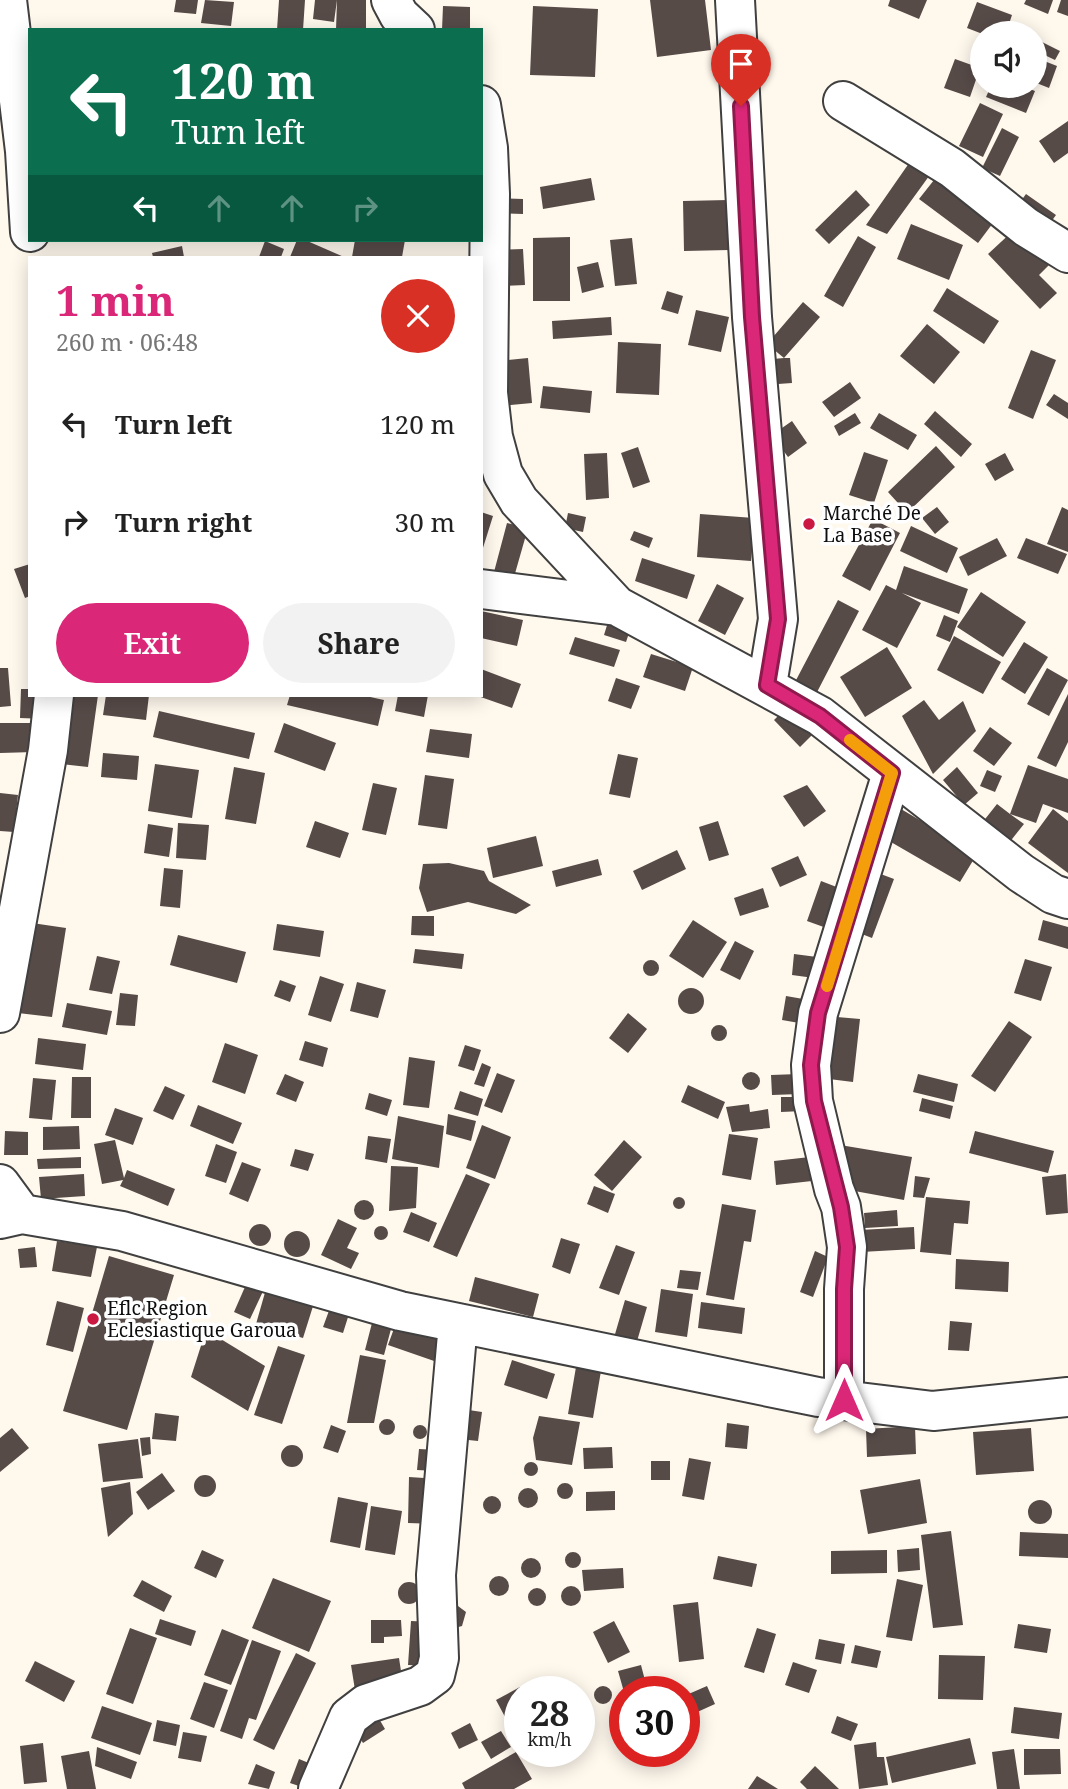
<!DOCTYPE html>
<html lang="en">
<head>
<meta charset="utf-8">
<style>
	:root { --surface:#fff; --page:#f2f2f2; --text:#222; --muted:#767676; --accent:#db2777 }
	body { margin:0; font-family:"Noto Serif",serif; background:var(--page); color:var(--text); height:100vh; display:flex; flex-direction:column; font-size:26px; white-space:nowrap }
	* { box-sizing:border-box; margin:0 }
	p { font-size:23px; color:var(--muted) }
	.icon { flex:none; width:38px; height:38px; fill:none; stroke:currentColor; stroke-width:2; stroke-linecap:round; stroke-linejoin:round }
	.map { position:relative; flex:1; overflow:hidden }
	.side { position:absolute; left:28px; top:256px; width:455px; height:441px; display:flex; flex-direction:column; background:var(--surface); border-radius:0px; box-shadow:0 4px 18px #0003 }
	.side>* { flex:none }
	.hud { position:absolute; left:28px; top:28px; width:455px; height:214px; border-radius:0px; box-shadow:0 4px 18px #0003; background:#0b6e4f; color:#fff; overflow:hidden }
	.tools { position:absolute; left:970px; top:21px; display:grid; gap:14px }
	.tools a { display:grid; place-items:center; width:77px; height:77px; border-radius:50%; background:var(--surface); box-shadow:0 4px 18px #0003; font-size:35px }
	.speed { position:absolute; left:504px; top:1676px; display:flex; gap:14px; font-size:35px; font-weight:700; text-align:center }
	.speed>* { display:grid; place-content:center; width:91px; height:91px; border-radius:50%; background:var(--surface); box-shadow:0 4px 18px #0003; line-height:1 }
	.speed small { font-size:18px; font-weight:400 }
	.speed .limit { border:10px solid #d22; background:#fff; color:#111 }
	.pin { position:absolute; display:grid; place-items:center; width:60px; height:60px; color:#fff; margin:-72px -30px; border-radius:50% 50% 50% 0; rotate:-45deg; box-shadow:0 0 7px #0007 }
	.pin .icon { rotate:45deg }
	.me { position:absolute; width:77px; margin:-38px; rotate:0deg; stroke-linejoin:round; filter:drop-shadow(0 0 5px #0008) }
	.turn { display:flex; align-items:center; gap:24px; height:147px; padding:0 28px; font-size:32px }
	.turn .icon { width:91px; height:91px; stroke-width:2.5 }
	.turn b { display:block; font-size:49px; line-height:60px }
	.lanes { display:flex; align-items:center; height:66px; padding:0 28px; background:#0003; justify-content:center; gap:35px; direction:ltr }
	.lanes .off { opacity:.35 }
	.round { display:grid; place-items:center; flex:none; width:74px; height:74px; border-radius:37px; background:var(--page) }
	.overview { display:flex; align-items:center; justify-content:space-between; height:119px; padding:0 28px }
	h1 { font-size:42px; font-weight:700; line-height:52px; color:var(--accent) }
	.button { display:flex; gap:14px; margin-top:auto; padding:14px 28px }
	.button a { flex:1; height:80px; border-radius:42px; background:var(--accent); color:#fff; font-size:28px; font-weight:700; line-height:80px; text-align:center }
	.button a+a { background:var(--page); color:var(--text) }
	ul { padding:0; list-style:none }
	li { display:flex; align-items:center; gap:21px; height:98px; padding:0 28px }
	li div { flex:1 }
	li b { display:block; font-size:26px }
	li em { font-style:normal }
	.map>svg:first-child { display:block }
	.building { fill:#574b48 }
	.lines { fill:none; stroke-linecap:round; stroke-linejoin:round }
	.minor-casing { stroke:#404040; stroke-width:42 }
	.minor { stroke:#fff; stroke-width:38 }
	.route-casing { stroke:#8e194d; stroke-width:18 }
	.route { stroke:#db2777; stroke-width:12 }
	.slow { stroke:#f59e0b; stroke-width:12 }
	.poi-dot { fill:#ca1842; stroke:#fff; stroke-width:2.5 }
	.labels { text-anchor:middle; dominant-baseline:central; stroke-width:7; stroke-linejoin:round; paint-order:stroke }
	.poi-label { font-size:19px; fill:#0d0d0d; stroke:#fff; text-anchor:start }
</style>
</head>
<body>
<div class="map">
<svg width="1068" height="1789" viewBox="0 0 1068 1789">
	<rect width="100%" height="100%" fill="#fff8ed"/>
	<path class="building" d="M176,0h22l-2,14 -22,-2z
		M205,0l29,2 -3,24 -30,-3z
		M279,0h26l-2,30h-26z
		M315,0h22l-3,22 -21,-3z
		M337,0h29v30h-30z
		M650,0h55l6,50 -54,7z
		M890,0h37l-8,19 -31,-13z
		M1026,0h27l-5,14 -24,-10z
		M1061,0h7v16l-11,-4z
		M977,2l35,13 -6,18h-26l-13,-5z
		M443,6l27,1v23h-28z
		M533,6l65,3 -3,68 -65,-2z
		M1038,40l22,11 -5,9 -21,-10z
		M1034,57l23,9 -8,22 -15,-6z
		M955,59l25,9 -10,29 -26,-9z
		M991,86h31l13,5 -9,22 -40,-16z
		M980,103l23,11 -20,43 -24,-11z
		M1068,121v32l-14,10 -15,-22z
		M1002,128l17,9 -19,39 -18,-8z
		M914,156l18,16 -45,62 -21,-9z
		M591,178l4,22 -52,9 -3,-22z
		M934,180l59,43 -15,20 -59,-44z
		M856,190l14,15 -41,39 -14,-14z
		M1026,194l30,21 -8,11 -30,-21z
		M499,198l24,1v15l-24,-1z
		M728,200l1,50 -45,1 -1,-50z
		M911,224l52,21 -14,35 -52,-21z
		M1015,229l34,36 -10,10 18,18 -17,16 -52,-55z
		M858,236l18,11 -33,60 -19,-11z
		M570,237v64h-37v-63z
		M632,238l5,46 -22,2 -5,-46z
		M297,240h8l39,17h-54z
		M355,240h50l-3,17h-50z
		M265,241l19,8 -3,8h-22z
		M182,246l2,11h-31l-1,-4z
		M523,249l2,36 -25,1 -2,-36z
		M598,262l6,25 -22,6 -5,-26z
		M947,288l52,33 -15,23 -51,-33z
		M667,291l16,5 -5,18 -17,-5z
		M803,302l17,15 -36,41h6l2,25 -28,2 -2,-25 22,-2 -17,-14z
		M696,310l33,7 -8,35 -33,-7z
		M611,317l1,18 -59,4 -1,-18z
		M927,324l33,28 -26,32 -34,-28z
		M618,342l43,2 -2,51 -43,-2z
		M1031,350l25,10 -23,59 -25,-11z
		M528,358l4,45 -31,3 -3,-45z
		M850,382l11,16 -27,19 -12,-15z
		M543,386l49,5 -2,22 -50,-5z
		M1054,394l14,9v16l-22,-14z
		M935,411l37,33 -11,13 -37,-33z
		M855,413l6,10 -22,13 -5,-10z
		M879,413l38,22 -9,15 -38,-22z
		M792,421l15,22 -19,14 -16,-22z
		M936,446l19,21 -48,46 -19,-21z
		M638,447l12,35 -17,6 -12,-35z
		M864,452l24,8 -14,43 -25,-8z
		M607,453l2,45 -23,2 -2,-46z
		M1005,453l9,17 -19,11 -10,-17z
		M937,507l12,15 -14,12 -13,-16z
		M1062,507l6,3v42l-21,-8z
		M481,512l12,4 -11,35h-1z
		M568,513l18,4 -3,15 -18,-4z
		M700,514l54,4 -3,43 -54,-4z
		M873,519l27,14 -30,58 -28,-15z
		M507,523l21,5 -14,49 -20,-5z
		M911,526l47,22 -11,25 -47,-22z
		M634,531l19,7 -4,10 -19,-8z
		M997,538l10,18 -39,20 -9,-19z
		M1026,538l41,16 -9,20 -41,-16z
		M642,558l53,17 -8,24 -52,-18z
		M30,564v32l-5,2 -11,-29z
		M904,566l64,23 -9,25 -57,-21 19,10 -24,45 -35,-18 24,-45 10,5z
		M717,584l27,14 -19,37 -27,-14z
		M981,592l45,30 -23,35 -46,-30z
		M838,600l21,11 -44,85 -21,-12z
		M481,611l42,9 -6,26 -36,-8z
		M944,615l14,6 -8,21 -14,-6z
		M608,622l22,8 -4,12 -22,-7z
		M954,636l47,26 -18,32 -46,-24z
		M575,637l45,13 -6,17 -45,-13z
		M1024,642l24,15 -23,37 -24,-15z
		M887,647l25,41 -47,29 -25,-40z
		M651,654l42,13 -8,24 -42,-14z
		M0,668h8l3,38 -11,1z
		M1047,668l21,12 -19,36 -22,-12z
		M481,669l40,15 -9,24 -37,-13h6z
		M616,678l24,8 -9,23 -23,-8z
		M21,689h9v6h16l-1,24 -25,-1z
		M1068,694v48l-12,25 -19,-9z
		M70,695h28l-10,72 -27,-3z
		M106,695h43l-3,25 -43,-5z
		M290,695h71l23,5 -6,26 -91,-21z
		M398,695h30l-4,22 -29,-6z
		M924,700l15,20 24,-19 13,30 -43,43 -31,-58z
		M788,706l27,26 -15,15 -26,-27z
		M159,711l96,22 -6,26 -96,-22z
		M0,723h34v29l-34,1z
		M284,723l52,20 -11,28 -51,-19z
		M990,727l22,16 -18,23 -21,-15z
		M430,729l42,5 -3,24 -43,-6z
		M103,753l36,3 -2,24 -36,-3z
		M618,754l20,4 -8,40 -21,-4z
		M155,764l44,6 -7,48 -44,-7z
		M1028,765l40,14v34l-25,-9 -7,19 -26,-9 14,10 -19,24 -27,-20 19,-24 13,10z
		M234,767l31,6 -9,51 -31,-5z
		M957,767l21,26 -14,12 -21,-25z
		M987,770l15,6 -7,16 -15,-6z
		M425,775l29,4 -7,50 -29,-4z
		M373,783l24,5 -11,47 -24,-5z
		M807,785l19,26 -22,16 -21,-31z
		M0,793l18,2 -4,37 -14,-1z
		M901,809l76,45 -17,28 -76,-44z
		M1053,809l15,12v52l-40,-30z
		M315,821l34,12 -9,25 -34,-11z
		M718,821l11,34 -20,6 -10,-34z
		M178,823l31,2 -3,35 -30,-2z
		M148,824l25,4 -4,29 -25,-4z
		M536,836l7,30 -50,12 -6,-30z
		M677,850l9,19 -44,21 -9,-19z
		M798,856l9,19 -27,12 -9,-19z
		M598,859l4,16 -46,12 -4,-16z
		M449,863l35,8 5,10 42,24 -15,9 -48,-12 -41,10 -8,-24 4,-24z
		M164,868l19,2 -3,38 -20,-2z
		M870,870l24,9 -22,59 -23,-9z
		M821,881l26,10 -15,39 -25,-9z
		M763,888l6,19 -29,9 -6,-18z
		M412,916h22v20l-23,-1z
		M693,920l34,22 -24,36 -34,-22z
		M1043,920l25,7v22l-30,-9z
		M32,923l34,5 -14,89 -34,-4z
		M277,924l47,7 -4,26 -47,-7z
		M178,935l68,17 -9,31 -67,-18z
		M735,941l19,10 -14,29 -20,-10z
		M415,949l49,5 -2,15 -49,-6z
		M794,954l23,3 -3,21 -22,-3z
		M97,956l23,5 -8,33 -23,-4z
		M1025,959l27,8 -11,34 -27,-8z
		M643 968a8 8 0 1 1 16 0a8 8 0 1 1-16 0Z
		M320,976l24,8 -13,38 -23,-7z
		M280,980l16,6 -6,16 -16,-6z
		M357,982l29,8 -8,28 -28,-7z
		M678 1001a13 13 0 1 1 26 0a13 13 0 1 1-26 0Z
		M120,993l18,2 -3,31 -19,-1z
		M786,996l23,4 -4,24 -23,-4z
		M67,1003l45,8 -5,24 -45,-8z
		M628,1013l19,16 -19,24 -19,-15z
		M837,1017l23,2 -7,63 -24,-3z
		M1009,1021l23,16 -37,55 -24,-16z
		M711 1033a8 8 0 1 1 16 0a8 8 0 1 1-16 0Z
		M38,1038l48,6 -3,26 -48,-6z
		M305,1041l23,7 -5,19 -24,-7z
		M225,1043l33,12 -13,39 -33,-12z
		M465,1045l16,5 -7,21 -16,-5z
		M409,1057l26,4 -6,47 -26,-3z
		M482,1063l9,4 -7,20 -10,-3z
		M742 1081a9 9 0 1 1 18 0a9 9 0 1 1-18 0Z
		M497,1073l18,7 -13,33 -18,-7z
		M285,1074l19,8 -8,20 -20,-8z
		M799,1074l1,20 -28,1 -1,-20z
		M918,1074l40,10 -4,18 -41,-10z
		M72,1077h19v41h-20z
		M33,1078l23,2 -4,40 -23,-2z
		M688,1085l37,17 -7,17 -37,-17z
		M165,1086l20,9 -12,25 -20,-9z
		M460,1091l23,8 -5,17 -24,-7z
		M369,1093l23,7 -5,16 -22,-7z
		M781,1097h23l-1,14 -22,1z
		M922,1098l31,8 -3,13 -31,-8z
		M749,1104l1,8 18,-3 2,19 -38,4 -6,-25z
		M198,1105l44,18 -9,21 -43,-18z
		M115,1108l28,10 -10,27 -28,-10z
		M448,1114l28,7 -5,20 -25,-7z
		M398,1116l46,10 -5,42 -47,-9z
		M482,1125l29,12 -16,42 -29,-11z
		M79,1126l1,23 -37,1v-23z
		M5,1131l23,1v23h-24z
		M975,1131l79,20 -6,22 -79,-20z
		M729,1134l29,4 -7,42 -29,-5z
		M368,1136l23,3 -4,24 -22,-4z
		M115,1140l9,38 3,-8 48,19 -7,17 -48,-20 3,-6 -21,4 -8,-40z
		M624,1140l18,17 -30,34 -18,-16z
		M216,1144l21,8 -11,31 -21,-7z
		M834,1144l78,13 -8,43 -66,-12z
		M295,1149l19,5 -6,17 -18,-5z
		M819,1156l2,24 -45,5 -2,-24z
		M81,1157v11l-43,1 -1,-10z
		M242,1162l19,7 -13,33 -19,-8z
		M391,1166l27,1 -2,41 -27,3z
		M84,1174l1,22 -44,3 -2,-22z
		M466,1174l24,10 -33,73 -24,-10z
		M1066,1174l2,39 -22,2 -4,-38z
		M915,1176l15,2 -6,20 -11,-1z
		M594,1186l21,8 -7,19 -21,-9z
		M673 1203a6 6 0 1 1 12 0a6 6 0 1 1-12 0Z
		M926,1197l44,4 -2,23 -14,-1 -3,32 -31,-3z
		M354 1210a10 10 0 1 1 20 0a10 10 0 1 1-20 0Z
		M722,1204l34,6 -5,32 -7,-1 -10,59 -28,-5z
		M897,1210l1,16 -33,2 -1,-15z
		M411,1212l26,11 -8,19 -26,-10z
		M338,1219l19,9 -10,20 12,5 -8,16 -30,-14z
		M249 1235a11 11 0 1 1 22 0a11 11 0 1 1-22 0Z
		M374 1233a7 7 0 1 1 14 0a7 7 0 1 1-14 0Z
		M914,1227l1,22 -54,3 -1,-22z
		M284 1244a13 13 0 1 1 26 0a13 13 0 1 1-26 0Z
		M561,1238l19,6 -10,30 -18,-7z
		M57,1241l40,6 -6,30 -39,-6z
		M616,1245l19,7 -16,43 -20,-7z
		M35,1247l2,20 -17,1 -2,-19z
		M815,1251l13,6 -15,40 -13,-5z
		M109,1256l65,19 -47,155 -64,-19z
		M956,1259l53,3 -1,30 -53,-3z
		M680,1270l21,2 -3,18 -21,-2z
		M475,1277l64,17 -6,23 -64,-16z
		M248,1280l17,7 -15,32 -16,-7z
		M266,1289l48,14 -11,35 -47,-14z
		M661,1289l32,5 -6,43 -32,-5z
		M625,1300l22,7 -12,41 -22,-7z
		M57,1301l27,7 -11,44 -27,-7z
		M701,1302l44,6 -3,26 -44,-6z
		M330,1308l19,6 -6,19 -20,-6z
		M950,1321l22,2 -3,28 -21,-1z
		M372,1323l19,6 -7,26 -19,-5z
		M396,1323l49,17 -8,22 -49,-17z
		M206,1330l59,36 -17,45 -57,-34z
		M278,1346l27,9 -23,69 -28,-9z
		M360,1355l26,5 -12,63h-27z
		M512,1360l43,14 -8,25 -43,-14z
		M576,1367l25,4 -8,47 -25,-4z
		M462,1409l20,3 -4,29 -19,-2z
		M155,1413l24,3 -3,25 -24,-2z
		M539,1416l41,6 -8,43 -36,-5 -3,-22z
		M379 1427a8 8 0 1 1 16 0a8 8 0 1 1-16 0Z
		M727,1423l22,3 -2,23 -22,-2z
		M413 1432a7 7 0 1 1 14 0a7 7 0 1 1-14 0Z
		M331,1425l15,6 -8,22 -15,-5z
		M915,1426l1,28 -49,3 -1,-28z
		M12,1428l17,20 -29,24v-34z
		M1031,1428l3,43 -58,4 -3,-43z
		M150,1437l1,17 -9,2 -2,-18z
		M138,1439l5,39 -40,4 -5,-38z
		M281 1456a11 11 0 1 1 22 0a11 11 0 1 1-22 0Z
		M612,1447l1,21 -29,1 -1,-21z
		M419,1449l18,1 -1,21 -19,-1z
		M689,1458l22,4 -7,38 -22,-4z
		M651,1461h19v19h-19z
		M524 1469a7 7 0 1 1 14 0a7 7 0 1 1-14 0Z
		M162,1473l13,18 -27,19 -12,-18z
		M194 1486a11 11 0 1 1 22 0a11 11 0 1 1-22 0Z
		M409,1477l30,2 -2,45 -29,-1z
		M920,1479l7,44 -59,11 -8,-44z
		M130,1482l3,32 -25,23 -7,-49z
		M557 1491a8 8 0 1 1 16 0a8 8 0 1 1-16 0Z
		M518 1498a10 10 0 1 1 20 0a10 10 0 1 1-20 0Z
		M615,1491v19l-29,1v-19z
		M483 1505a9 9 0 1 1 18 0a9 9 0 1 1-18 0Z
		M338,1497l30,6 -8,45 -30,-6z
		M1028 1512a12 12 0 1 1 24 0a12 12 0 1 1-24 0Z
		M371,1506l31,5 -7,44 -30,-5z
		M951,1531l12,94 -30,3 -12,-93z
		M1020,1532l48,2v24l-49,-2z
		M919,1548l1,22 -22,2 -1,-22z
		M202,1550l22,10 -8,18 -22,-10z
		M887,1550v23l-56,1v-23z
		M565 1560a8 8 0 1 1 16 0a8 8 0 1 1-16 0Z
		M718,1556l39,8 -5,23 -39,-8z
		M521 1568a10 10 0 1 1 20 0a10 10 0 1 1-20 0Z
		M623,1568l1,20 -40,3 -2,-21z
		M489 1586a10 10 0 1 1 20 0a10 10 0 1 1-20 0Z
		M273,1578l58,23 -22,51 -57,-24z
		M897,1579l26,6 -11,56 -26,-4z
		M142,1580l30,16 -8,16 -31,-16z
		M398 1593a11 11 0 1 1 22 0a11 11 0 1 1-22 0Z
		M561 1596a10 10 0 1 1 20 0a10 10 0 1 1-20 0Z
		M528 1597a9 9 0 1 1 18 0a9 9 0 1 1-18 0Z
		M698,1602l6,57 -25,3 -6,-57z
		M454,1603l12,9 -4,14 -7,2z
		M160,1619l36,12 -5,15 -36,-12z
		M371,1620h30l1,16 -18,1v6h-13z
		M411,1621l22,1 -3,44 -22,-1z
		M614,1621l16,31 -22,11 -15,-31z
		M1018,1624l33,5 -4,24 -33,-5z
		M130,1628l27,10 -24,66 -27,-10z
		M757,1628l19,6 -12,39 -20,-6z
		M222,1629l27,11 -18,45 -27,-10z
		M819,1639l26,5 -4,20 -26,-5z
		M252,1640l29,11 -25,69 -7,-2 -7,21 -22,-8z
		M855,1645l26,6 -4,17 -26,-5z
		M296,1653l20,10 -42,87 -21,-10z
		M939,1655l46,1 -2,44 -45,-1z
		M399,1658l4,26 -48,6 -4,-25z
		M35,1661l40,20 -11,21 -39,-21z
		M793,1662l24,8 -8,23 -24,-8z
		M641,1665l7,27h-24l-6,-21z
		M204,1682l24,8 -14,38 -24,-9z
		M707,1686l8,18 -31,14v-22z
		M594 1695a9 9 0 1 1 18 0a9 9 0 1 1-18 0Z
		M520,1687l3,5h-3v53l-24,-45z
		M102,1706l50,17 -12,32 -49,-17z
		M1014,1707l48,6 -3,26 -48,-6z
		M375,1712l10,17 -22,14 -11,-17z
		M837,1716l21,8 -7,17 -20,-8z
		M157,1720l23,5 -4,21 -23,-5z
		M470,1723l8,17 -19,9 -8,-16z
		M501,1731l10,16 -20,12 -10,-17z
		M183,1732l24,4 -6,26 -23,-4z
		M970,1738l6,26 -84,19 -6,-26z
		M876,1742l1,15h7l4,28 -29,4 -5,-44z
		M43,1743l4,39 -23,2 -4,-38z
		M97,1747l40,15 -6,17 -36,-13z
		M1014,1749l6,40h-23l-5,-37z
		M1024,1749h36l1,25 -37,1z
		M89,1751l7,38h-29l-6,-33z
		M516,1752l16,27 -18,10h-49l-3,-6z
		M299,1759l22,9 -13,21 -18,-6z
		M256,1764l19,8 -6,17 -21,-5z
		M815,1766l24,23h-32l-7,-7z
		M757,1776l21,13h-30z"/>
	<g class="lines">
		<defs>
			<path id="minor" d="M7,0l18,151 5,81
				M391,0l8,15 16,15
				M735,0l17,317 26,302 -11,66
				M843,101l109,67 74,59 42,26
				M481,105l7,43 2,46 -2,199 5,44 10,37 16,27 98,105 203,110 201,157 32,21 15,5
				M481,589l136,17
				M0,1013l48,-263 6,-55
				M0,1184l22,30
				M0,1219l22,-5 100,17 278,80 418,86 115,14 135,-14
				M844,1400v-111l3,-42 -6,-40 -7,-18 -21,-88 -2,-36 7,-52 74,-240
				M318,1789l31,-72 17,-13 54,-18 15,-11 4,-17 -3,-83 22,-252"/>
		</defs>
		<use href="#minor" class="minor-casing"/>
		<use href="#minor" class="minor"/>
	</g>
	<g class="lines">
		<defs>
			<path id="route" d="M741,106l11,211 26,302 -11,66 53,31 72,57 -74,240 -7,52 3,36 27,106 6,40 -3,42v111"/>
		</defs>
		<use href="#route" class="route-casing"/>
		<use href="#route" class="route"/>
		<path class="slow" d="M827,986l65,-213 -42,-33"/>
	</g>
	<g class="poi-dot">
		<circle cx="809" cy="524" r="7"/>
		<circle cx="93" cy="1319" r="7"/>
	</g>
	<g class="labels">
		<g class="poi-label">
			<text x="823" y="513">Marché De<tspan x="823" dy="22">La Base</tspan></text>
			<text x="107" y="1308">Eflc Region<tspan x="107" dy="22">Eclesiastique Garoua</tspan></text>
		</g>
	</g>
</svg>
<div class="tools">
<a><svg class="icon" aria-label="sound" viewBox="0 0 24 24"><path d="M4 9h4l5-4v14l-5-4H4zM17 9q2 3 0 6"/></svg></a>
</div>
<div class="speed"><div>28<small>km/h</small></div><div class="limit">30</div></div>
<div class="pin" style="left:741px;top:106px;background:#d93025"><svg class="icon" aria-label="arrive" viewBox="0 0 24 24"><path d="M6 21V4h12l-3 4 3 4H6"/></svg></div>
<svg class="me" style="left:844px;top:1400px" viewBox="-20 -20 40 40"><path d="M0-17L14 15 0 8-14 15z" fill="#db2777" stroke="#fff" stroke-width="4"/></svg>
<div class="hud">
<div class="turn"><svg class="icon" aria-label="left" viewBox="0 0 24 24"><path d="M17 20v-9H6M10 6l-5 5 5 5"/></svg><div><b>120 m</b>Turn left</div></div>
<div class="lanes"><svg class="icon" aria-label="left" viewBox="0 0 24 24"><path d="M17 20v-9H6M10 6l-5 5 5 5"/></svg><svg class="icon off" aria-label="ahead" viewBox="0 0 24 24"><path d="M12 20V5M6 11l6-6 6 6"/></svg><svg class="icon off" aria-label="ahead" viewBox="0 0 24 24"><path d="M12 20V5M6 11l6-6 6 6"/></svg><svg class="icon off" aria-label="right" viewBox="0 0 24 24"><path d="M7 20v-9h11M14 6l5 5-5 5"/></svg></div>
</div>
<section class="side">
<div class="overview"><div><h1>1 min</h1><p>260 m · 06:48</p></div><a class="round" style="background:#d93025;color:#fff"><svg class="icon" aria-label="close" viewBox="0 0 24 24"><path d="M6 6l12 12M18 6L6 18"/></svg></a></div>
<ul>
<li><svg class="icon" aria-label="left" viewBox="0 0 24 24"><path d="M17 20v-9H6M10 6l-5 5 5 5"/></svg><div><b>Turn left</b></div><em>120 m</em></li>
<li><svg class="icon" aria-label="right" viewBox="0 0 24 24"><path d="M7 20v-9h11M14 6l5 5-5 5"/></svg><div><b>Turn right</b></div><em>30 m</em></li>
</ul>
<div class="button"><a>Exit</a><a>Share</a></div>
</section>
</div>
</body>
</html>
